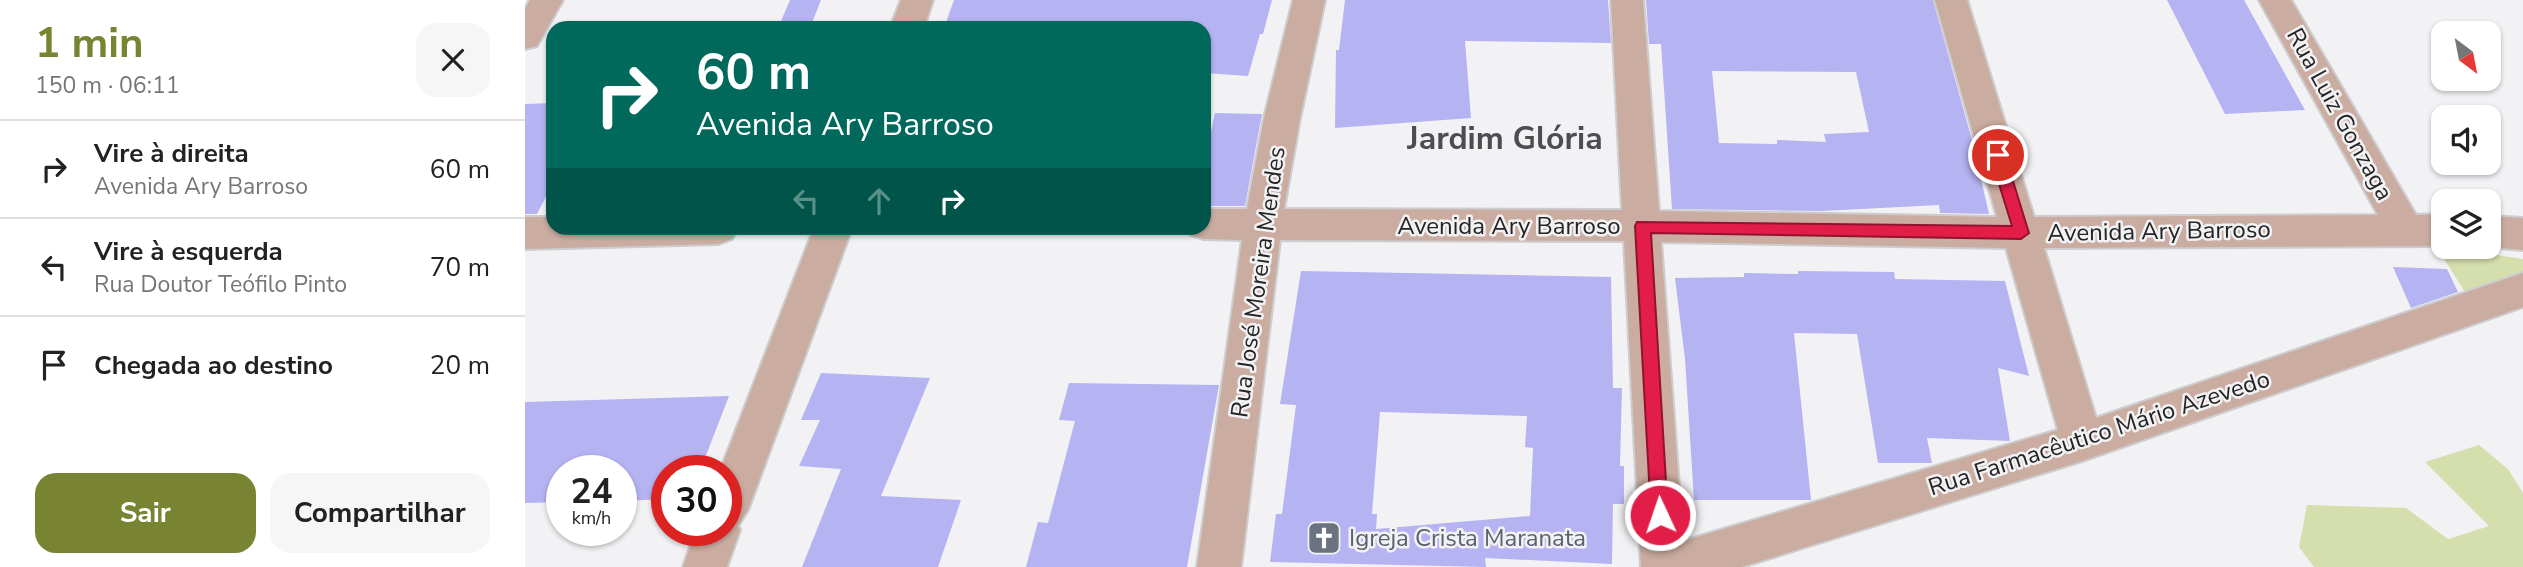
<!DOCTYPE html>
<html lang="pt">
<head>
<meta charset="utf-8">
<style>
	:root { --surface:#fff; --page:#f6f6f6; --text:#222; --muted:#767676; --line:#e0e0e0; --accent:#788431 }
	body { margin:0; font-family:"Nunito Sans",sans-serif; background:var(--page); color:var(--text); height:100vh; display:flex; flex-direction:column; font-size:26px; white-space:nowrap }
	* { box-sizing:border-box; margin:0 }
	p { font-size:23px; color:var(--muted) }
	.icon { flex:none; width:38px; height:38px; fill:none; stroke:currentColor; stroke-width:2; stroke-linecap:round; stroke-linejoin:round }
	.map { position:relative; flex:1; overflow:hidden }
	.panel { display:flex; flex-direction:column; background:var(--surface); width:525px }
	.panel>* { flex:none }
	.hud { position:absolute; left:21px; top:21px; width:665px; height:214px; border-radius:21px; box-shadow:0 2px 5px #0004; background:#00695c; color:#fff; overflow:hidden }
	.needle { width:46px; rotate:148deg }
	.buttons { position:absolute; left:1906px; top:21px; display:grid; gap:14px }
	.buttons a { display:grid; place-items:center; width:70px; height:70px; border-radius:14px; background:var(--surface); box-shadow:0 2px 5px #0004; font-size:35px }
	.speed { position:absolute; left:21px; top:455px; display:flex; gap:14px; font-size:35px; font-weight:700; text-align:center }
	.speed>* { display:grid; place-content:center; width:91px; height:91px; border-radius:50%; background:var(--surface); box-shadow:0 2px 5px #0004; line-height:1 }
	.speed small { font-size:18px; font-weight:400 }
	.speed .limit { border:10px solid #d22; background:#fff; color:#111 }
	.pin { position:absolute; display:grid; place-items:center; width:60px; height:60px; color:#fff; margin:-30px; border:4px solid #fff; border-radius:50%; box-shadow:0 2px 7px #0007 }
	.me { position:absolute; width:77px; margin:-38px; rotate:357deg; stroke-linejoin:round; filter:drop-shadow(0 0 5px #0008) }
	.turn { display:flex; align-items:center; gap:24px; height:147px; padding:0 35px; font-size:32px }
	.turn .icon { width:91px; height:91px; stroke-width:2.5 }
	.turn b { display:block; font-size:49px; line-height:60px }
	.lanes { display:flex; align-items:center; height:66px; padding:0 35px; background:#0003; justify-content:center; gap:35px; direction:ltr }
	.lanes .off { opacity:.35 }
	.round { display:grid; place-items:center; flex:none; width:74px; height:74px; border-radius:21px; background:var(--page) }
	.summary { display:flex; align-items:center; justify-content:space-between; height:119px; padding:0 35px }
	h1 { font-size:42px; font-weight:700; line-height:52px; color:var(--accent) }
	.cta { display:flex; gap:14px; margin-top:auto; padding:14px 35px }
	.cta a { flex:1; height:80px; border-radius:21px; background:var(--accent); color:#fff; font-size:28px; font-weight:700; line-height:80px; text-align:center }
	.cta a+a { background:var(--page); color:var(--text) }
	ul { padding:0; list-style:none }
	li { display:flex; align-items:center; gap:21px; height:98px; padding:0 35px; border-top:2px solid var(--line) }
	li div { flex:1 }
	li b { display:block; font-size:26px }
	li em { font-style:normal }
	main { display:flex; flex:1; min-height:0 }
	.map>svg:first-child { display:block }
	.green { fill:#d5dead }
	.building { fill:#b5b3f2; fill-rule:evenodd }
	.lines { fill:none; stroke-linecap:round; stroke-linejoin:round }
	.minor-casing { stroke:#cdcdcf; stroke-width:4 }
	.minor { fill:#cbaca0; fill-rule:evenodd }
	.route { fill:#e11d48; stroke:#92132f; stroke-width:2 }
	.labels { text-anchor:middle; dominant-baseline:central; stroke-width:5; stroke-linejoin:round; paint-order:stroke }
	.street-label { font-size:24px; fill:#242424; stroke:#f2f2f5 }
	.worship-label { font-size:24px; fill:#5b616d; stroke:#f2f2f5; text-anchor:start }
	.district-label { font-size:32px; font-weight:bold; fill:#4d4d4f; stroke:#f2f2f5 }
</style>
</head>
<body>
<main>
<section class="panel">
<div class="summary"><div><h1>1 min</h1><p>150 m · 06:11</p></div><a class="round"><svg class="icon" aria-label="close" viewBox="0 0 24 24"><path d="M6 6l12 12M18 6L6 18"/></svg></a></div>
<ul>
<li><svg class="icon" aria-label="right" viewBox="0 0 24 24"><path d="M7 20v-9h11M14 6l5 5-5 5"/></svg><div><b>Vire à direita</b><p>Avenida Ary Barroso</p></div><em>60 m</em></li>
<li><svg class="icon" aria-label="left" viewBox="0 0 24 24"><path d="M17 20v-9H6M10 6l-5 5 5 5"/></svg><div><b>Vire à esquerda</b><p>Rua Doutor Teófilo Pinto</p></div><em>70 m</em></li>
<li><svg class="icon" aria-label="arrive" viewBox="0 0 24 24"><path d="M6 21V4h12l-3 4 3 4H6"/></svg><div><b>Chegada ao destino</b></div><em>20 m</em></li>
</ul>
<div class="cta"><a>Sair</a><a>Compartilhar</a></div>
</section>
<div class="map">
<svg width="1998" height="567" viewBox="0 0 1998 567">
	<rect width="100%" height="100%" fill="#f2f2f5"/>
	<path class="green" d="M1911,246l87,13v12l-55,26z
		M1954,445l29,24 15,24v74h-209l-15,-20 8,-42 99,3 42,31 41,-13 -64,-64z"/>
	<path class="building" d="M265,0h31l-11,28h-32z
		M429,0h318l-9,34h-3l-12,42 -44,-3v-45h-260z
		M820,0h263l3,43 -146,-2 6,77 -136,10 1,-78h3z
		M1121,0h287l39,140 17,74 -49,-1 -1,-8 -117,6 -150,-2 -11,-165h-12zM1187,71l144,1 13,60 -45,2 2,8 -49,-2v4l-58,-1z
		M1642,0h77l61,110 -80,4z
		M28,103v80l-16,31h-12v-110z
		M690,113l47,1 -17,92h-41v-40z
		M1868,267l54,2 11,23 -47,16z
		M776,271l310,6 2,111h9l-2,78h4v38h-11l-1,60 -127,-6 1,9 -216,-5 6,-48h6l14,-109 -16,-1zM855,412l147,4 -2,31 8,1 -3,68 -154,13 1,-15h-5z
		M1273,271l96,1 1,7 110,2 24,95 -31,-8 12,73 -83,-3 5,25h-54l-21,-129 -63,-1 17,167h-117l-9,-141 -10,-81 69,-1v-4l54,1z
		M296,373l109,5 -49,118 80,4 -23,67h-136l39,-98 -42,-3 21,-46h-19z
		M544,383l150,2 -32,182h-161l12,-45 10,1 27,-102 -16,-1z
		M204,396l-29,75h-33v28l-46,2v-30h-59v31l-37,1v-101z"/>
	<g class="lines">
		<defs>
			<path id="minor" d="M5,0h33l-26,46 -12,3v-40z
				M376,0h32l-9,28h-34z
				M768,0h32l-25,118 -16,91 338,1 -11,-210h32l16,211 338,6 -62,-217h32l67,217 344,-2 -119,-215h32l125,215 27,-1v32l-399,2 52,170 427,-145v34l-441,154 -340,106h-101l-17,-326 -344,-1 -39,327h-44l45,-327 -38,-1 -13,-4 -4,-7h17v-19h43l17,-91zM1136,242l345,6 52,182 -375,111z
				M1964,216l34,2v32l-36,-3z
				M0,217h28v11h185l-6,11 -13,5 -194,5z
				M289,228h38l-104,282 -10,16 2,4 -13,37h-44l13,-37h30v-59h-6z"/>
		</defs>
		<use href="#minor" class="minor-casing"/>
		<use href="#minor" class="minor"/>
	</g>
	<path class="route" d="M1473,149l7,6 24,78 -8,6 -370,-6 17,282 -2,6 -6,2 -7,-2 -2,-6 -16,-289 2,-4 375,4 -22,-71z"/>
	<defs>
		<symbol id="church-square" viewBox="-11 -11 22 22"><rect x="-9" y="-9" width="18" height="18" rx="4" fill="#6b7280" stroke="#f2f2f5"/><path d="M-1.2-6h2.4v3.5h3.3v2.4h-3.3V6h-2.4V-.1h-3.3v-2.4h3.3Z" fill="#fff"/></symbol>
	</defs>
	<g fill-rule="evenodd">
		<use href="#church-square" x="780" y="519" width="38" height="38"/>
	</g>
	<g class="labels">
		<g class="street-label">
			<text transform="translate(1815 114) rotate(61)">Rua Luiz Gonzaga</text>
			<text x="984" y="226">Avenida Ary Barroso</text>
			<text transform="translate(1634 231) rotate(-1)">Avenida Ary Barroso</text>
			<text transform="translate(733 282) rotate(-82)">Rua José Moreira Mendes</text>
			<text transform="translate(1574 433) rotate(-18)">Rua Farmacêutico Mário Azevedo</text>
		</g>
		<g class="worship-label">
			<text x="824" y="538">Igreja Crista Maranata</text>
		</g>
		<g class="district-label">
			<text x="980" y="138">Jardim Glória</text>
		</g>
	</g>
</svg>
<div class="buttons">
<a><svg class="needle" viewBox="-14 -14 28 28"><path d="M0-13l5 13h-10z" fill="#e53935"/><path d="M0 13l5-13h-10z" fill="#767676"/></svg></a>
<a><svg class="icon" aria-label="sound" viewBox="0 0 24 24"><path d="M4 9h4l5-4v14l-5-4H4zM17 9q2 3 0 6"/></svg></a>
<a><svg class="icon" aria-label="layers" viewBox="0 0 24 24"><path d="M12 4l9 5-9 5-9-5zM3 14l9 5 9-5"/></svg></a>
</div>
<div class="speed"><div>24<small>km/h</small></div><div class="limit">30</div></div>
<div class="pin" style="left:1473px;top:155px;background:#d93025"><svg class="icon" aria-label="arrive" viewBox="0 0 24 24"><path d="M6 21V4h12l-3 4 3 4H6"/></svg></div>
<svg class="me" style="left:1135px;top:515px" viewBox="-20 -20 40 40"><circle r="17" fill="#e11d48" stroke="#fff" stroke-width="3"/><path d="M0-11L8 9 0 5-8 9z" fill="#fff"/></svg>
<div class="hud">
<div class="turn"><svg class="icon" aria-label="right" viewBox="0 0 24 24"><path d="M7 20v-9h11M14 6l5 5-5 5"/></svg><div><b>60 m</b>Avenida Ary Barroso</div></div>
<div class="lanes"><svg class="icon off" aria-label="left" viewBox="0 0 24 24"><path d="M17 20v-9H6M10 6l-5 5 5 5"/></svg><svg class="icon off" aria-label="ahead" viewBox="0 0 24 24"><path d="M12 20V5M6 11l6-6 6 6"/></svg><svg class="icon" aria-label="right" viewBox="0 0 24 24"><path d="M7 20v-9h11M14 6l5 5-5 5"/></svg></div>
</div>
</div>
</main>
</body>
</html>
